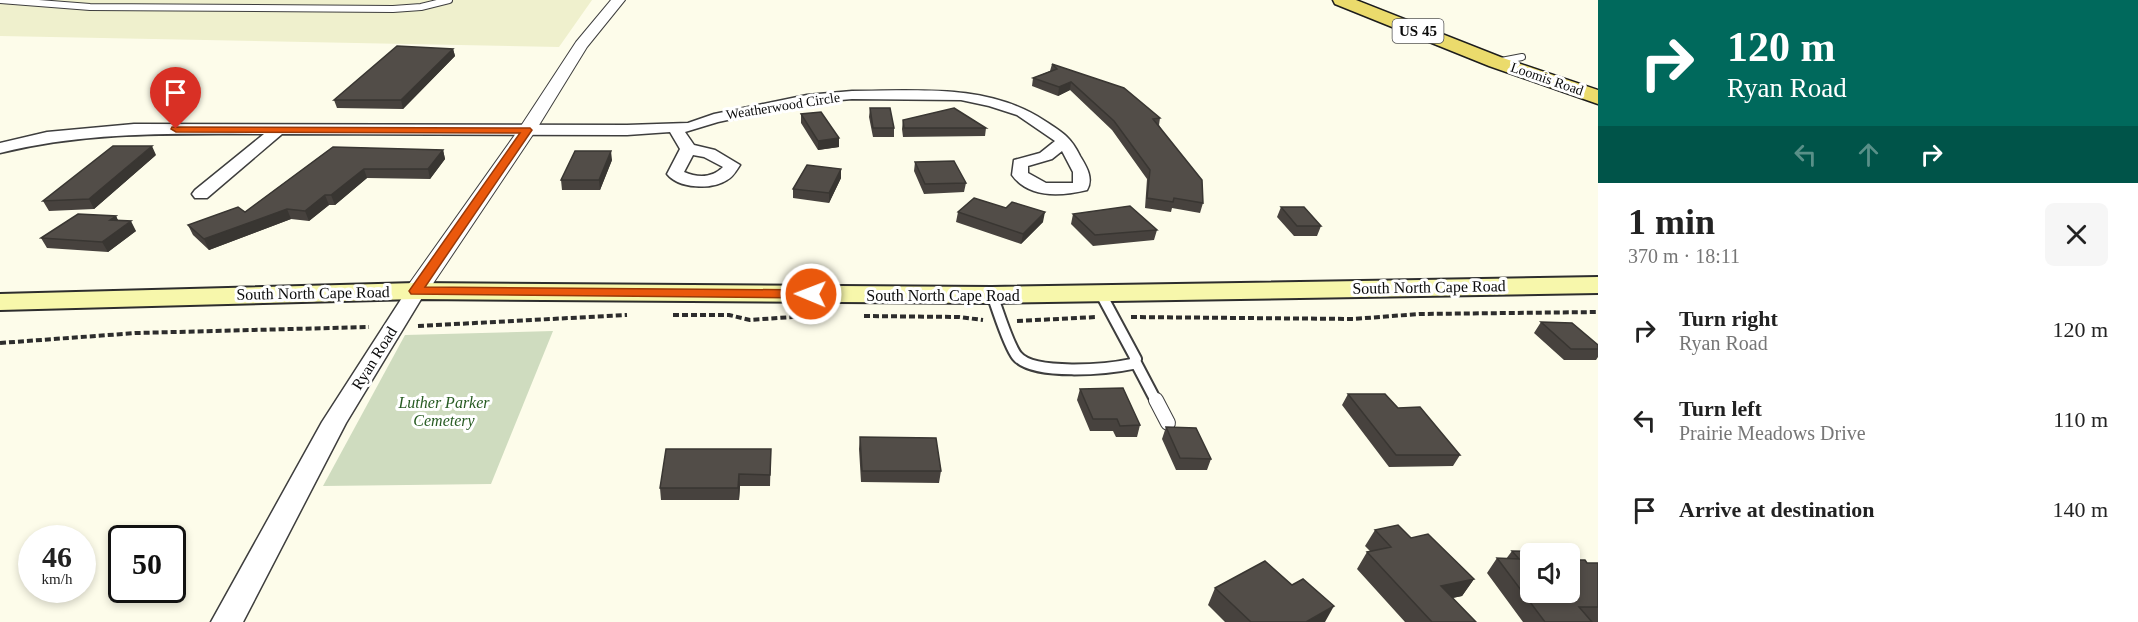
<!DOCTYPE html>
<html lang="en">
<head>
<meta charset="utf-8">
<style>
	:root { --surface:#fff; --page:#f6f6f6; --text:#222; --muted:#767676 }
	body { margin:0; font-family:Georgia,serif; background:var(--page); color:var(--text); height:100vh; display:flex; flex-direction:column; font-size:22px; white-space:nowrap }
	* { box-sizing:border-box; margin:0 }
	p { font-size:20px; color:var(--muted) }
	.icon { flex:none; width:33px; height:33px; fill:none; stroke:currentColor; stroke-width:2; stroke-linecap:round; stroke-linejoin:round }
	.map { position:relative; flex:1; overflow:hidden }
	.details { display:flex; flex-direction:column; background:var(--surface); width:540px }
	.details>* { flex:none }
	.guide { background:#00695c; color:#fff; overflow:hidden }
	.tools { position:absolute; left:1520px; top:543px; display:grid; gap:12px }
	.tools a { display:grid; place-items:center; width:60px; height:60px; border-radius:9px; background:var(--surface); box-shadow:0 3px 9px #0003; font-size:30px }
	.speed { position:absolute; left:18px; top:525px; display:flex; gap:12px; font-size:30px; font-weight:700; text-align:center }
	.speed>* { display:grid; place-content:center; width:78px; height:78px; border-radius:50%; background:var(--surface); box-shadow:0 3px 9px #0003; line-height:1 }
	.speed small { font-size:15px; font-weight:400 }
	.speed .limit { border:3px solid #111; border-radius:9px; background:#fff; color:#111 }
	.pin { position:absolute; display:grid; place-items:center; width:51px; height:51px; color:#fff; margin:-62px -26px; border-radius:50% 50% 50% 0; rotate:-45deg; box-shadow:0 0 6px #0007 }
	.pin .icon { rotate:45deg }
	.me { position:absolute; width:66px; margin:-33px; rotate:271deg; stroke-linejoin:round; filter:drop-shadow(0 0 4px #0008) }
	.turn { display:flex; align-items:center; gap:21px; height:126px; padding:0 30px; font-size:27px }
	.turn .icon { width:78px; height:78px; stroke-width:2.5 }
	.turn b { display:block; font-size:42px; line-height:51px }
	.lanes { display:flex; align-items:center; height:57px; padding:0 30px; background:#0003; justify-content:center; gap:30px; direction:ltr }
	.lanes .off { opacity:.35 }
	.round { display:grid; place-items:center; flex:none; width:63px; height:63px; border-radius:9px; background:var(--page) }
	.head { display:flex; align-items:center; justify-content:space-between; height:102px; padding:0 30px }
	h1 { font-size:36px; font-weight:700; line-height:45px }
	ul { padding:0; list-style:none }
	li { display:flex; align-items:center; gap:18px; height:90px; padding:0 30px }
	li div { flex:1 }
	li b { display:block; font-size:22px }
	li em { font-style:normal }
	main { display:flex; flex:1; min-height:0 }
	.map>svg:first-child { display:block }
	.farmland { fill:#eff0cd }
	.cemetery { fill:#cfdcbf }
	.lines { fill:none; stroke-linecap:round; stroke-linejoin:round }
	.service-far2-casing { stroke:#3e3e3e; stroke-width:8 }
	.service-far1-casing { stroke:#3e3e3e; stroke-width:14 }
	.service-casing { stroke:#3e3e3e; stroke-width:16 }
	.minor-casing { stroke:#3e3e3e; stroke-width:3 }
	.tertiary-casing { stroke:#3e3e3e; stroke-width:2 }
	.secondary-casing { stroke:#2d2d2d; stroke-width:4 }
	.primary-casing { stroke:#1c1c1c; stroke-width:3 }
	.path { stroke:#2d2d2d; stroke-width:4; stroke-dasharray:6 3; stroke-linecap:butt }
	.service-far2 { stroke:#fff; stroke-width:6 }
	.service-far1 { stroke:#fff; stroke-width:10 }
	.service { stroke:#fff; stroke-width:14 }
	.minor { fill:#fff; fill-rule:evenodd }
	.tertiary { fill:#fff; fill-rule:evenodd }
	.secondary { fill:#f7f7ab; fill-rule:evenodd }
	.primary { fill:#ebdb6c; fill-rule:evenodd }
	.wall { fill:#47423e }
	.shaded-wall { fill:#393632 }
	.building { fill:#524d48; stroke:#393632; stroke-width:1.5 }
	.route { fill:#ea580c; stroke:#983908; stroke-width:1.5 }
	.labels { text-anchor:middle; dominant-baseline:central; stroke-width:6; stroke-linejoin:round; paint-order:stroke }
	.far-street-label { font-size:14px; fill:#0b0b0b; stroke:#fff }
	.shield { fill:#fff; stroke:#545454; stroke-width:1.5 }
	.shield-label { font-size:15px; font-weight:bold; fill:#0b0b0b }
	.street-label { font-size:16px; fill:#0b0b0b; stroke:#fff }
	.park-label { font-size:16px; font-style:italic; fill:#275b22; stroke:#fff }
</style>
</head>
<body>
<main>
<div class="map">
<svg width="1598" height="622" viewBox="0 0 1598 622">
	<rect width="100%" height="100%" fill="#fdfcea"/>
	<path class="farmland" d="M0,0h592l-33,47 -559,-11z"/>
	<path class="cemetery" d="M553,331l-62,153 -168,2 82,-151z"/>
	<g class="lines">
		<defs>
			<path id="service-far2" d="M0,0l90,7 303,2 28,-2 28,-7
				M1496,62l26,-5"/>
			<path id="service-far1" d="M992,295c6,15 16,50 25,61 16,20 92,13 115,8l4,-5 -35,-65
				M1135,361l21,40"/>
			<path id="service" d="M1156,400l12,23"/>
			<path id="minor" d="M852,91c65,0 136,-8 193,30 17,11 26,16 35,35 6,10 14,22 7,34 -25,6 -58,9 -75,-15l2,-15 26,-7 15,-12 -38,-26 -28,-9 -28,-6 -109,-1 -45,4 -89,19 -33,10 9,13 21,5 25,15c-4,6 -7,12 -13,15 -15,10 -48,9 -60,-6l13,-25 -10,-17 -43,3 -345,-1 -75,64h-12l-3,-4 3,-4 69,-56c-92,0 -174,-3 -264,19v-10l47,-11 87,-8 493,1 61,-2 26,-9 93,-19zM1062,151l11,21v11h-27l-18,-10v-7l24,-7zM693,155l11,2 19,10c-11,11 -25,11 -39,5z
				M416,285l7,2 3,4 -80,132 -103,199h-32l111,-200 87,-135z"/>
			<path id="tertiary" d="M611,0h14l-38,47 -51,83 -108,161 -3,5 -9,2 -9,-2 -3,-5 115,-162 57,-87z"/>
			<path id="secondary" d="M1598,277v16l-606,10 -576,-4 -416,11v-16l416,-11 576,4z"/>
			<path id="primary" d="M1333,0h23l147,58 95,32v14l-109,-38 -154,-62z"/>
		</defs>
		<use href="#service-far2" class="service-far2-casing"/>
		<use href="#service-far1" class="service-far1-casing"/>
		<use href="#service" class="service-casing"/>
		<use href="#minor" class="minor-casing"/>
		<use href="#tertiary" class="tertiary-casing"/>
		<use href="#secondary" class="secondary-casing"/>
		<use href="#primary" class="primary-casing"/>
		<path class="path" d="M673,315h56l21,5 56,-4
			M864,316l95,1 24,3
			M1131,317l222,2 66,-5 179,-2
			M1017,321l80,-4
			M418,326l209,-11
			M0,343l136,-10 233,-6"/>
		<use href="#service-far2" class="service-far2"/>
		<use href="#service-far1" class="service-far1"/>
		<use href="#service" class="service"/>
		<use href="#minor" class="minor"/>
		<use href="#tertiary" class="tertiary"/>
		<use href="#secondary" class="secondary"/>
		<use href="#primary" class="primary"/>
	</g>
	<path class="wall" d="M453,49l2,7 -52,53 -66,-1 -3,-8z
		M1052,64l108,54 -1,7 44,78 -3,10 -28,-5 -1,4 -26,-4 2,-29 -35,-49 -42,-40 -12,6 -26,-10 1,-8 17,-7z
		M870,108l24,20v9h-21l-4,-20z
		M801,114l38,24v9l-21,3 -17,-27z
		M903,120l83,8 -1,8 -82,1 -1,-8z
		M333,147l110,3 2,9 -15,20 -63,-1 -32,27h-6l-20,16 -18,-2 -82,31 -16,-15 -5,-10 57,-13z
		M156,155l-62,54 -45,2 -6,-10z
		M612,160l-12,30h-38l-1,-10z
		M915,162l51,21 -2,9 -40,2 -10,-23z
		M841,169v9l-12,25 -36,-5v-9z
		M1281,207l40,19 -4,10h-23l-17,-19z
		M1006,208l37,14 -22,22 -65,-22 2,-10z
		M1073,214l84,16 -3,10 -61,6 -22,-22z
		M116,216l2,5 18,10 -28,21 -61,-4 -6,-10z
		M1541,322l57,23v12l-2,3h-32l-30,-27z
		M1080,389l60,36 -3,12h-21l-3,-6h-23l-13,-31z
		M1348,394l50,14 62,47 -7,11 -64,1 -47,-62z
		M1166,427l45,32 -4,11h-31l-14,-31z
		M860,437l81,34 -2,12 -78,-1 -2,-33z
		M771,449l-1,37h-30l-1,14h-78l-1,-12z
		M1375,530l36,8 63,41 -12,17 -10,2 24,24h-71l-48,-53 10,-17 3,-1 -5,-5z
		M1512,551l46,1 -28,40 57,-29h11v59h-75l-36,-49 10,-15 9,1z
		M1215,588l110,34h-100l-17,-17z"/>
	<path class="shaded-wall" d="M453,49l2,7 -52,53 -2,-9z
		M1071,82l-1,8 -12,6 1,-9z
		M839,138v9l-21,3v-9z
		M152,146l4,9 -62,54 -5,-10z
		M443,150l2,9 -15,20 -2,-10z
		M611,151l1,9 -12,30 -1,-10z
		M364,169l3,9 -32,27 -4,-10z
		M841,169v9l-12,25v-10z
		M325,195l4,10 -20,16 -4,-10z
		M287,209l4,10 -82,31 -5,-11z
		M1045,212l-2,10 -22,22 2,-10z
		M116,216l5,10 -11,-6z
		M131,221l5,10 -28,21 -6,-10z
		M739,474l1,12 -1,14 -1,-12z
		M1474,579l-12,17 -33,7 12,-17z
		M1334,606l-9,16h-19z"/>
	<path class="building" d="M397,46l56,3 -52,51h-67z
		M1052,64l72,24 36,30 -7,1 49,61 1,23 -29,-5 -1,4 -26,-4 3,-28 -36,-49 -43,-39 -12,5 -26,-9 24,-9z
		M870,108h20l4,20h-21z
		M954,108l32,20h-82l-1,-8z
		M821,112l18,26 -21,3 -17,-27z
		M113,146h39l-63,53 -46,2z
		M333,147l110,3 -15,19h-64l-33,26h-6l-20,16 -18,-2 -83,30 -16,-14 50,-18 7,5z
		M575,151h36l-12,29h-38z
		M954,161l12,22 -41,1 -10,-22z
		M807,165l34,4 -12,24 -36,-4z
		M974,198l32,10 6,-6 33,10 -22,22 -65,-22z
		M1130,206l27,24 -62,5 -22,-21z
		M1281,207h23l17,19h-24z
		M78,214l38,2 -6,4 21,1 -29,21 -61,-4z
		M1541,322l31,1 26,22v4h-27z
		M1123,388l17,37 -20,1 -3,-7h-24l-13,-30z
		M1348,394h37l13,14 22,-1 40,48h-64z
		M1166,427l30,1 15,31 -31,-1z
		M860,437l76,1 5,33h-79z
		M666,449h105l-1,26 -31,-1 -1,14h-78z
		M1398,525l13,13 17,-4 46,45 -33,7 35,36h-44l-65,-70 24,-5 -16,-17z
		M1512,551l46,1 1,2h-29v38h39v-32h16l2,3h11v44h-19l13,15h-47l-48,-64 22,1z
		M1265,561l27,24 11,-6 31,27 -28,16h-55l-36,-34z"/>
	<path class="route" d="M172,127l358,1 2,2 -107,157 386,3 7,4 -7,4 -400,-4 -2,-3 111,-158 -344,-1 -5,-3z"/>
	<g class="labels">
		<g class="far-street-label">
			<text transform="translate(1547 79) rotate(19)">Loomis Road</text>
			<text transform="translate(783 106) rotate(-9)">Weatherwood Circle</text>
		</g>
		<rect class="shield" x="1392.5" y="19" width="51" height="24" rx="4.5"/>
		<g class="shield-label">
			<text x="1418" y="31">US 45</text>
		</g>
		<g class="street-label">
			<text transform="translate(1429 287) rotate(-1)">South North Cape Road</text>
			<text transform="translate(313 293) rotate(-1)">South North Cape Road</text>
			<text x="943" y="295">South North Cape Road</text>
			<text transform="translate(374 358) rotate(-58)">Ryan Road</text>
		</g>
		<g class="park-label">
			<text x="444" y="402">Luther Parker<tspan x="444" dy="18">Cemetery</tspan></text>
		</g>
	</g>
</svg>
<div class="tools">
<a><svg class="icon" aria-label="sound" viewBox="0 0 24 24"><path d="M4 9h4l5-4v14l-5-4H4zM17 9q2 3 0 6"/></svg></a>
</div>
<div class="speed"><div>46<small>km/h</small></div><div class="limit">50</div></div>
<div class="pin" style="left:176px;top:129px;background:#d93025"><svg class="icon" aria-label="arrive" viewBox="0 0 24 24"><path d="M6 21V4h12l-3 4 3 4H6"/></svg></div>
<svg class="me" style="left:811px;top:294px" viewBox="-20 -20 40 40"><circle r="17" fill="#ea580c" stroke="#fff" stroke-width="3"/><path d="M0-11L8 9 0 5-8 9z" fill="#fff"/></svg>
</div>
<section class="details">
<div class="guide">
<div class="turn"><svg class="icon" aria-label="right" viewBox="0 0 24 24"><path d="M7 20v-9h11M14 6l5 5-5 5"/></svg><div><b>120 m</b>Ryan Road</div></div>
<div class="lanes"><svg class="icon off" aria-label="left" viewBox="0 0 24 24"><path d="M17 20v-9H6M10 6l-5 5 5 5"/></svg><svg class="icon off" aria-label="ahead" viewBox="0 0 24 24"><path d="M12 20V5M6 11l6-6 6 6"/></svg><svg class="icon" aria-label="right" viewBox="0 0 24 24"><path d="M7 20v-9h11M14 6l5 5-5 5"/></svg></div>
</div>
<div class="head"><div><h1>1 min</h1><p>370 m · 18:11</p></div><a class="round"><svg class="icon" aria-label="close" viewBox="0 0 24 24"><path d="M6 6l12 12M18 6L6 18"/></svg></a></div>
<ul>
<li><svg class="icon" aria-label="right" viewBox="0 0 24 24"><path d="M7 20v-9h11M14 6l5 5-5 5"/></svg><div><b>Turn right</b><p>Ryan Road</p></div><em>120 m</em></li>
<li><svg class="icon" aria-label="left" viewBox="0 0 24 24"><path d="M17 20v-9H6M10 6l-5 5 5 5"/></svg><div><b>Turn left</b><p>Prairie Meadows Drive</p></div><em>110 m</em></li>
<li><svg class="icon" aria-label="arrive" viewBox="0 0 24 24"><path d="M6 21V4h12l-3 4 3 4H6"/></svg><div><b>Arrive at destination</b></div><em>140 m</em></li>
</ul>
</section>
</main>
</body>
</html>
